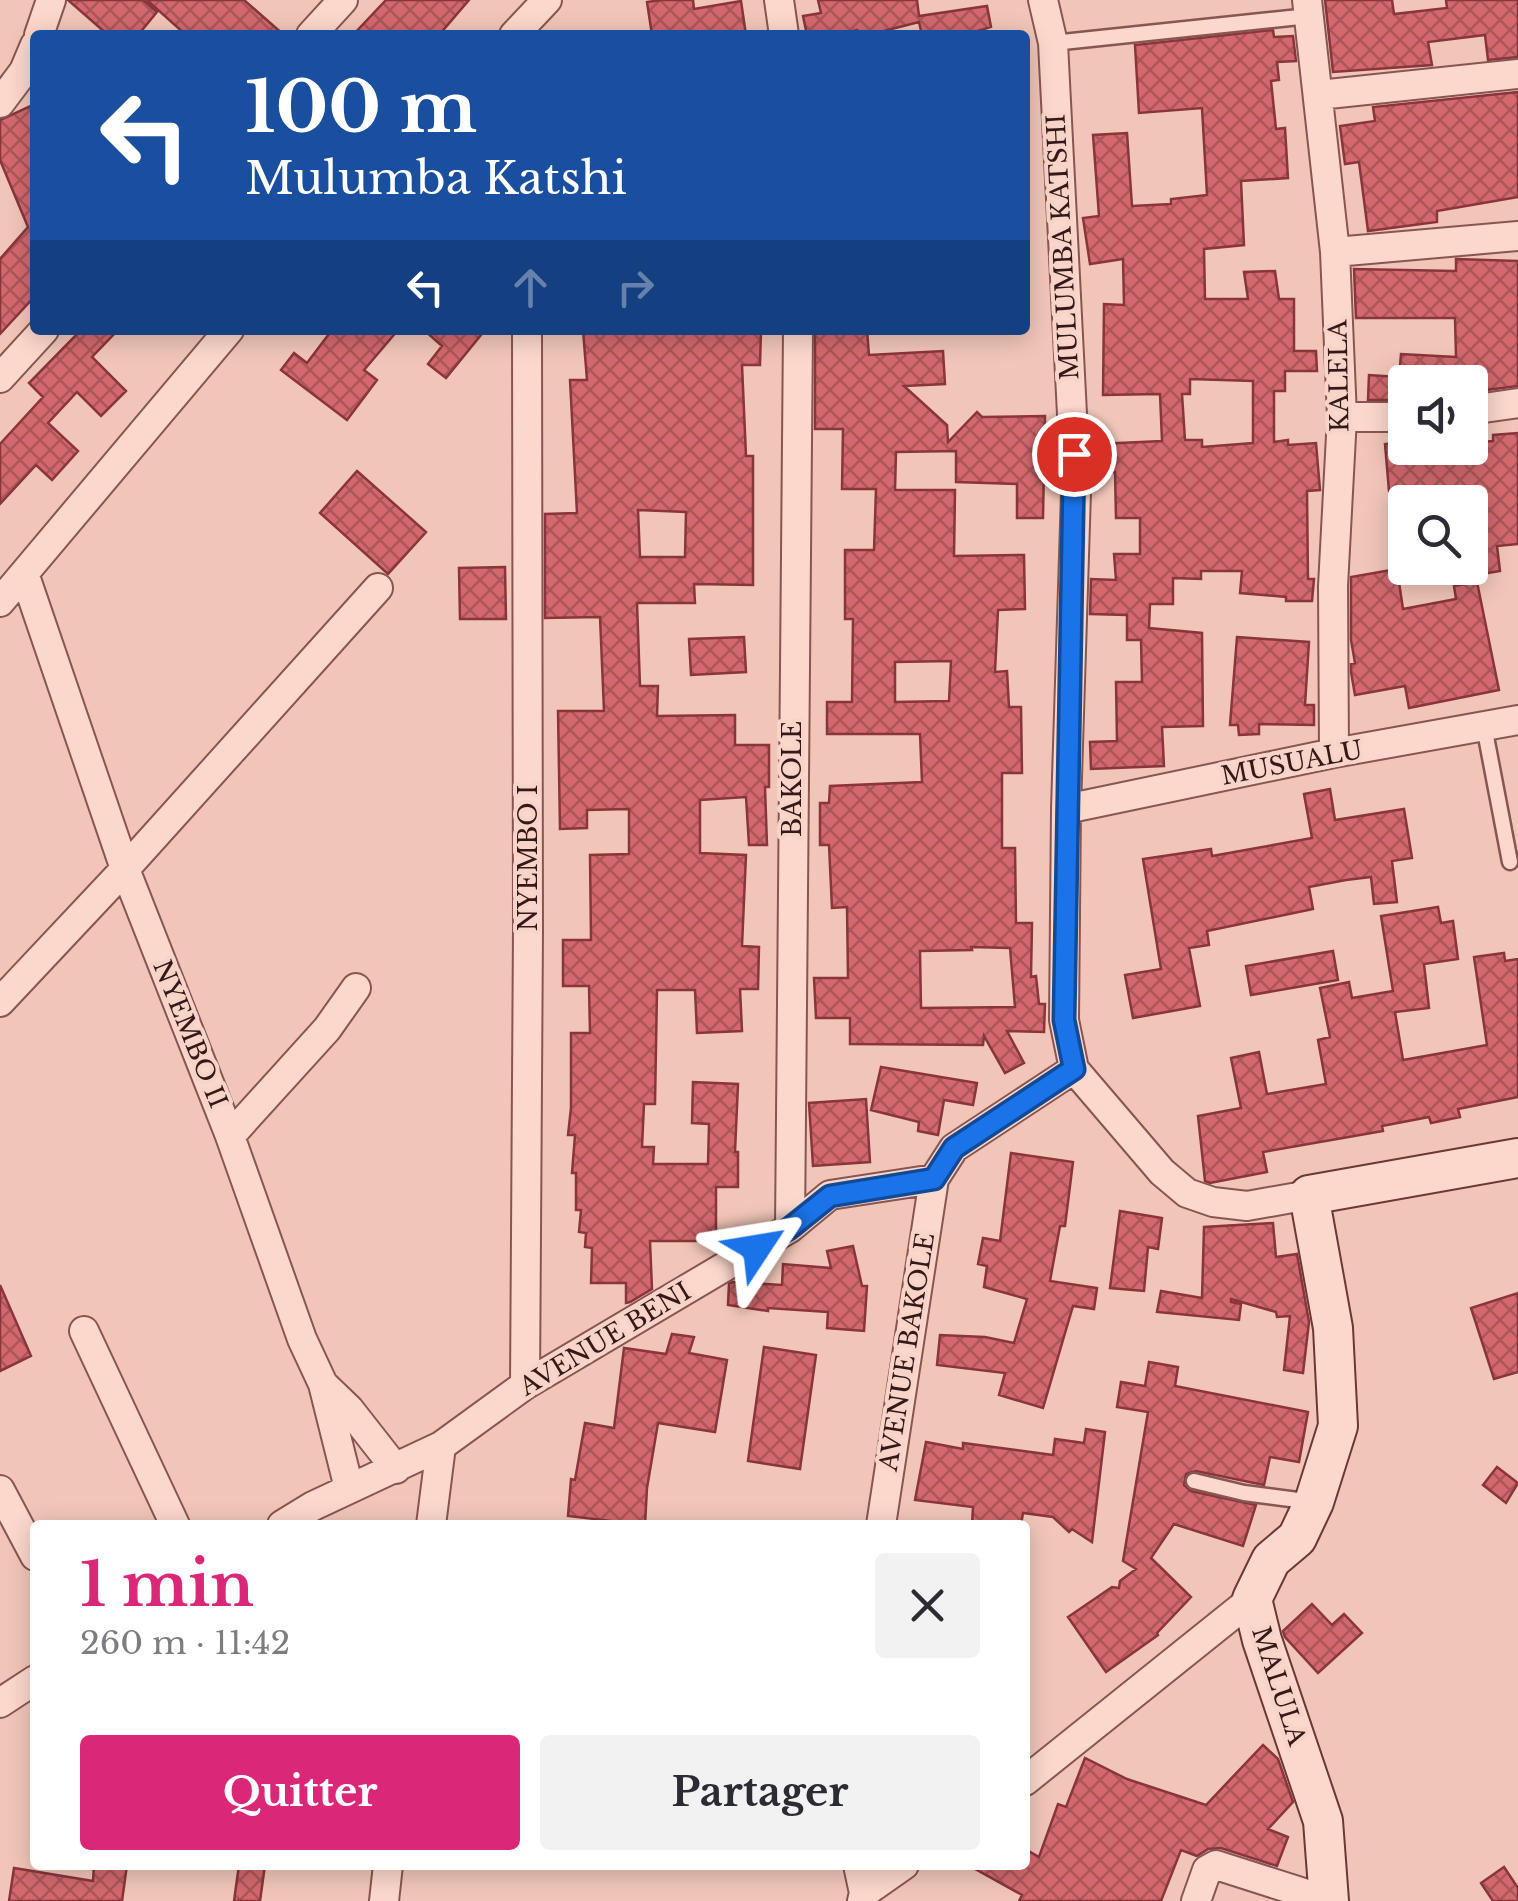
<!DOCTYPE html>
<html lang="fr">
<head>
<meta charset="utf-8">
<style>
	:root { --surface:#fff; --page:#f2f2f3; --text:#2b2b33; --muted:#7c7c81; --accent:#db2777 }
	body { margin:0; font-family:"Libre Baskerville",serif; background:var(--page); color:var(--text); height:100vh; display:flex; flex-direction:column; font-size:38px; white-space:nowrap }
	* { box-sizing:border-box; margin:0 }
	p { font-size:32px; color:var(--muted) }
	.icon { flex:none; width:55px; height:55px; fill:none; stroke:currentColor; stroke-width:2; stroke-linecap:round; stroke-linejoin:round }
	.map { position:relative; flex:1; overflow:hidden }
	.side { position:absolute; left:30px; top:1520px; width:1000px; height:350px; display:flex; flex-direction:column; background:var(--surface); border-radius:10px; box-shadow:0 5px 25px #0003 }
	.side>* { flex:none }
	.hud { position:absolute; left:30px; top:30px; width:1000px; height:305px; border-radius:10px; box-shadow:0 5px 25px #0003; background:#1a4fa0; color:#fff; overflow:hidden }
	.buttons { position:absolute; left:1388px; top:365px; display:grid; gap:20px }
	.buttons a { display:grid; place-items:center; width:100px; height:100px; border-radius:10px; background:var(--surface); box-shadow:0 5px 25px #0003; font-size:50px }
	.pin { position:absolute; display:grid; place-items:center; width:85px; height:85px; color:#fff; margin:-42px; border:5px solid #fff; border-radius:50%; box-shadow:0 2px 10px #0007 }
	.me { position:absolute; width:110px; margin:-55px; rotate:57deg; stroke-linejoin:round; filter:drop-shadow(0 0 8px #0008) }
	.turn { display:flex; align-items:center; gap:35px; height:210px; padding:0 50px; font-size:45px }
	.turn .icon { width:130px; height:130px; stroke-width:2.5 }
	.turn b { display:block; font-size:70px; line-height:85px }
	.lanes { display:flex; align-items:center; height:95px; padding:0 50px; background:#0003; justify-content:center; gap:50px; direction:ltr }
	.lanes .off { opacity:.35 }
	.round { display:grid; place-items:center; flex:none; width:105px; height:105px; border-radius:10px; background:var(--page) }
	.overview { display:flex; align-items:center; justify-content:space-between; height:170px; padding:0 50px }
	h1 { font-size:60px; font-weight:700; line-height:75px; color:var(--accent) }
	.cta { display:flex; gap:20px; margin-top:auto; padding:20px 50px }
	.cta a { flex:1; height:115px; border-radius:10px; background:var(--accent); color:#fff; font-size:40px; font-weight:700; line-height:115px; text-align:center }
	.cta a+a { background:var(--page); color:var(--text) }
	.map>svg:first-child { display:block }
	.building { fill:url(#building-cross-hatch); stroke:#89353b; stroke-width:2.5; fill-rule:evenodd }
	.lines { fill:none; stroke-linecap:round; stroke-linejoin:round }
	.lane-casing { stroke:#885652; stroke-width:19 }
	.street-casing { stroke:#885652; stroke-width:32 }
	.secondary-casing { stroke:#6a3835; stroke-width:42 }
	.lane { stroke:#fcd7cb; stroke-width:14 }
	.street { stroke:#fcd7cb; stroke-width:28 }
	.secondary { stroke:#fcd7cb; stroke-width:38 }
	.route-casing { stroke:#114b97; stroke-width:25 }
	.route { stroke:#1a73e8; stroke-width:18 }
	.labels { text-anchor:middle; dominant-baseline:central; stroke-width:8; stroke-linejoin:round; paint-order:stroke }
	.street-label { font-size:25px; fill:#351918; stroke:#f8d4c8 }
</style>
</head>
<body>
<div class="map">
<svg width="1518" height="1901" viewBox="0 0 1518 1901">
	<defs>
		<pattern id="building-cross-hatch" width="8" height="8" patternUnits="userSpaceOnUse" patternTransform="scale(2.5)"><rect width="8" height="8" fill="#d3696e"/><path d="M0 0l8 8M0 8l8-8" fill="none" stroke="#ac5659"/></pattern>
	</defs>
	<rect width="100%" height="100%" fill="#f1c6b8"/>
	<path class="building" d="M68,0h75l14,12 -19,23h-30z
		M147,0h97l40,35h-98z
		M386,0h83l-30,35h-86z
		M661,0h32l1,9 47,-8 5,34h-94l-5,-33z
		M818,0h99l2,16 68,-10 4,21 -26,8h-43l-3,-13 -51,13h-10l-1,-5 -21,5h-29l-4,-19 18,-3z
		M1325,0h67l2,14 53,-6 -1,-8h72v57l-30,3 -3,-25 -57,7 4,23 -99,7z
		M1273,30l1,7 19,-1 3,25 -19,1 2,18 -8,1 5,48 9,-1 3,50 -47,3 3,64 -40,4 1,50h43l-4,-27 31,-1 4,28h15v52h22l1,20h-32v20h-11v51l14,-2v5l28,-2 4,47 -13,1 1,88h6l-2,22h-26v-4l-46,-4 2,-22h-41v8l-28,-1v26h-23l-1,24 53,5 1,93 -41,1 2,39 -73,3 -1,-27 27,-1 -1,-59h26l-1,-42h-14v-25l-37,-1 1,-35 25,1 -2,-26h26v-36h-24l-1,-46h-17v-28l64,-3 -2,-47 -57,1 1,-91 20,1 -1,-46 -33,5 -7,-46 16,-2 -6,-81 34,-2 5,73 39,-2v-5l36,-4 -5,-87 -63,5 -4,-68zM1190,379l63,2v62l-51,4v-7h-17l-3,-46h8z
		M1518,92v105l-81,14v11l-69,9 -9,-69 -14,2 -5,-38 35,-5 -2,-14z
		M35,104v192l-35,38v-75l28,-32 -28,-67v-40z
		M1456,259l62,2v125l-48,6v-10h-65v18h-37l1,-25 30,2 2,-23 55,3 -1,-39h-99l-2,-49 102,2z
		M81,330h37l-26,27 34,34 -25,25 -24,-24 -29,31 30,28 -26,29 -16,-15 -36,39v-60l43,-47 -14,-14z
		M332,330h66l-34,40 13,10 -30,40 -66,-50 13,-17 13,10z
		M424,330h61l-39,48 -18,-14 14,-18z
		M583,330h178l-1,35h-18l4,91h7v129l-59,-1 1,19h-58l3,83h18l-1,30 78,-1v30h34v42h-4l2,58h-18l-3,-48 -46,3v53l46,2 -4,91 17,1 -1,42h-18l2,42 -45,2 -2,-43h-38l-2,114h-11l-2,43h12l-1,17h55l1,-40 -17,-1 1,-41 45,2 -3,68h3v35h-22v54h-66l2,48 -22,13 -4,1v-20h-35l1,-35 -7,-1 1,-14 -7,-1 2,-22h-5v-37h-4l3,-38h-7l3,-27v-75h19l-1,-47h-26v-46h28l-1,-85 39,-1v-45l-42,1v18l-27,1 -2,-118h46l-4,-94 -55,1v-104l32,-1 -7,-133h17zM638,510l48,2 -1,45h-45z
		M815,330h52l2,25 74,-4 2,33 -41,2 43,39 1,17 29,-30 5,5 63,-1 -2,102h-26v-34l-61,-2v-31l-60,1 -1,38h60l-1,66 70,-1 1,54 -27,1 -3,62 12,-1 2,36h12l1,66h-20v75h13l1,75h16l-1,54 5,-1 3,28h6l-1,28 -37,-1 17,32 -19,10 -21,-37 -1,9 -133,-1v-26h-34l-2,-40h34l-1,-71 -15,1 -3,-63h-9v-42h9l1,-17 92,-4 -2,-48h-93v-32h25l1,-83h-8v-69h29l2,-61h-34l1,-60h-28zM951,661l-2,40 -54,1v-40zM971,947l39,1 5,59 -94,1 -1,-57 52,-1z
		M1518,433v111l-21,2 3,25 -30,5v-88l-81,3 -4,-47 20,-2v6h65v-5l23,-2v-6z
		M357,471l69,61 -38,42 -68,-61z
		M505,567l1,52h-46l-1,-51z
		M1397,569l6,40 53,-10 -2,-13 23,-4 22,108 -90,18 -4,-22 -50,9 -4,-23v-8l4,-1 -4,-23v-63z
		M744,637l2,35 -55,3 -2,-36z
		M1237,637l72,5 -4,63h9v20l-55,-1v10l-20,1 -1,-10h-8z
		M1330,789l5,31 69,-11 8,49 -20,3 5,41 -23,2 -3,-27 -25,3 -37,7 4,22 -106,22 2,14 -20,3 11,58 -67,12 -8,-43 36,-6 -18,-110 68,-10 1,7 100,-18 -8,-44z
		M1438,907l3,16 12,-2 5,38 -34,5 5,44 -34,4 8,48 84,-15 -13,-88 30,-4 1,8 13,-2v138l-60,12 2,8 -29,6 -2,-6 -47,9 1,5 -120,21 4,20 -57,11 -5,-2 -7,-65 43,-8 -10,-50 28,-6 8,42 59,-10 -8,-44 12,-3 -10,-49 29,-6 3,16 41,-7 -12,-75z
		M1333,951l5,29 -87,15 -5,-29z
		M881,1067l96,16 -4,22 -29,-5 -6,35 -20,-4 1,-9 -48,-12z
		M866,1099l4,63 -57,4 -4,-63z
		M1011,1153l62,9 -8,64h-5l-10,55 47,7 -3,21 -21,-3 -30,102 -44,-13 6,-22 -68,-8 3,-30 45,2 29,6 13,-44 -43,-12 3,-21 -9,-2 5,-26 17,3z
		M1120,1211l42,7 -4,31 -10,-2 -4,44 -34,-3z
		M1273,1223l3,34 21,-3 12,68 -6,51 -19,-3 6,-54 -13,1 -1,-5 -45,-13v3l10,2 -2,16 -82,-8 4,-21 41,7 2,-71z
		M853,1246l9,40h5l-3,45 -37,-3 1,-16 -60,-4v3l-40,-6 1,-21 4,-2 49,3 1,-21 48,4 -4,-17z
		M0,1285l31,71 -31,15z
		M1518,1293v79l-24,7 -23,-71z
		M672,1334l22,3 -5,16 38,7 -12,72 -57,-9 -11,65 -2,37 -77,-9 3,-37 4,1 10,-57 29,5 10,-80 42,6z
		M764,1347l52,8 -16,114 -52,-8z
		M1149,1362l29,5 -3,19 133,26 -9,50 -29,-5 -6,28 -68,-14 -10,3 -2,11 7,6 65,14 -13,41 -69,-22 -23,34 40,39 -34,36 1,2 -52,37 -38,-55 44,-30 7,1 1,-7 16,-12 -13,-8 25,-149 -31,-5 4,-25 24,4z
		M1086,1429l19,3 -13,110 -20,-13 -3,3 -16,-15 -30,-4 -2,12h-49l1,-18 -58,-7 11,-58 37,7v-6l90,12 2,-16 29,4z
		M1497,1467l21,16 -12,20 -23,-18z
		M1312,1604l20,21 12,-11 18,19 -44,40 -33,-36 -2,-6z
		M1263,1745l15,14 15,43 -25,27 20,8 -11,29 -56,-18 -13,1 -11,7 -16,-6 -20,51h-142l3,-6 -54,-30h57v-16l14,8 19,-53 8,3 19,-49 42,21 79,26z
		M94,1865h33l-5,36h-113l5,-33 79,13z
		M239,1865h26l-5,36h-26z
		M1504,1867l14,21v13h-25l-12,-18z"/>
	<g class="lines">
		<defs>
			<path id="lane" d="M1053,43l256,-27
				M1484,726l26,136
				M1194,1481l50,12 69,9"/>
			<path id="street" d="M779,0l5,35
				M1043,0l10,43 23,449 -10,317 -2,211 10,49 88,103 25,21 26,9 34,4 62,-11
				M1307,0l28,252 7,165 -9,169 1,167
				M39,35l12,-35
				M311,35l32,-35
				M514,35l33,-35
				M1319,95l199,-21
				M0,103l24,-32 11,-26
				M1335,252l183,-16
				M0,378l44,-48
				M1470,410l48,-7
				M1342,417h63
				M25,576l100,293 105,267 72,203 21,45 26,25 47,60
				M0,602l229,-272
				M1066,809l268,-56 184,-33
				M0,1002l125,-133 253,-281
				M230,1136l97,-107 29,-41
				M790,1228l8,-898
				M84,1331l91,194
				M323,1384l26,104
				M525,1385l3,-455 -1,-600
				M0,1490l35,66
				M282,1525l31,-19 128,-60 84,-61 265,-157 40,-33 104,-16 20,-31 120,-79
				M431,1525l10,-79
				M881,1525l53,-346
				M0,1703l35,-23
				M1025,1781l227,-182
				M858,1865l6,28 -2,8
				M864,1893l40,-28
				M384,1901l4,-36
				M1196,1901l11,-31 9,-5 113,36"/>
			<path id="secondary" d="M1329,1901l-6,-80 -61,-181 -10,-41 19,-39 26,-22 17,-36 24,-76 -5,-98 -24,-133 209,-37"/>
		</defs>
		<use href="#lane" class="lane-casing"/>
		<use href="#street" class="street-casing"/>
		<use href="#secondary" class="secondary-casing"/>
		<use href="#lane" class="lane"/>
		<use href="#street" class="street"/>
		<use href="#secondary" class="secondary"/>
	</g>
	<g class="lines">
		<defs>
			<path id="route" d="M757,1248l33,-20 40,-32 104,-17 20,-31 120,-79 -10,-49 10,-566"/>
		</defs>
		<use href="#route" class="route-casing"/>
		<use href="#route" class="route"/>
	</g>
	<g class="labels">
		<g class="street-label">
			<text transform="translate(1063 247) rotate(-93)">MULUMBA KATSHI</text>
			<text transform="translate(1339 376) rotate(-91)">KALELA</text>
			<text transform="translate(1292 763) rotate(-11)">MUSUALU</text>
			<text transform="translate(792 779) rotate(-90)">BAKOLE</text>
			<text transform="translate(528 858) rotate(-90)">NYEMBO I</text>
			<text transform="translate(190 1034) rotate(68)">NYEMBO II</text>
			<text transform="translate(605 1339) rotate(-31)">AVENUE BENI</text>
			<text transform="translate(907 1352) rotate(-81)">AVENUE BAKOLE</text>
			<text transform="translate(1279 1686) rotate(72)">MALULA</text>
		</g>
	</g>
</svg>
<div class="buttons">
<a><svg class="icon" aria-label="sound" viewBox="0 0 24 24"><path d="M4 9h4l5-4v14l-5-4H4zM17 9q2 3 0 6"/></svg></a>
<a><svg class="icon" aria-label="search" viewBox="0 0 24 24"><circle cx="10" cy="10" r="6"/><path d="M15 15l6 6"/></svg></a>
</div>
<div class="pin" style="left:1074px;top:454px;background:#d93025"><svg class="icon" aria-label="arrive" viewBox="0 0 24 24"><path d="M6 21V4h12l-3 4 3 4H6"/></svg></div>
<svg class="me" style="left:757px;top:1248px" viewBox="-20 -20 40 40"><path d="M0-17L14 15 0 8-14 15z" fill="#1a73e8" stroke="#fff" stroke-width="4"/></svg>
<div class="hud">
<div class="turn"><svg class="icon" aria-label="left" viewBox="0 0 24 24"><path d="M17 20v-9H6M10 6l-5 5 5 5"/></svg><div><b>100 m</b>Mulumba Katshi</div></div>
<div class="lanes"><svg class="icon" aria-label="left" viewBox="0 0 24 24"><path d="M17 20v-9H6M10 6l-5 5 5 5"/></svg><svg class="icon off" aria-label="ahead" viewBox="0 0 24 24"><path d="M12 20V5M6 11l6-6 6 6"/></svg><svg class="icon off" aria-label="right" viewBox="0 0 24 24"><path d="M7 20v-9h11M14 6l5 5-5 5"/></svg></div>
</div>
<section class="side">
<div class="overview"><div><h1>1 min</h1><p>260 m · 11:42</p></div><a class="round"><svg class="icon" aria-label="close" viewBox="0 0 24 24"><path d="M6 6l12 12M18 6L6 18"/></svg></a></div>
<div class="cta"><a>Quitter</a><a>Partager</a></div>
</section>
</div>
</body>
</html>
